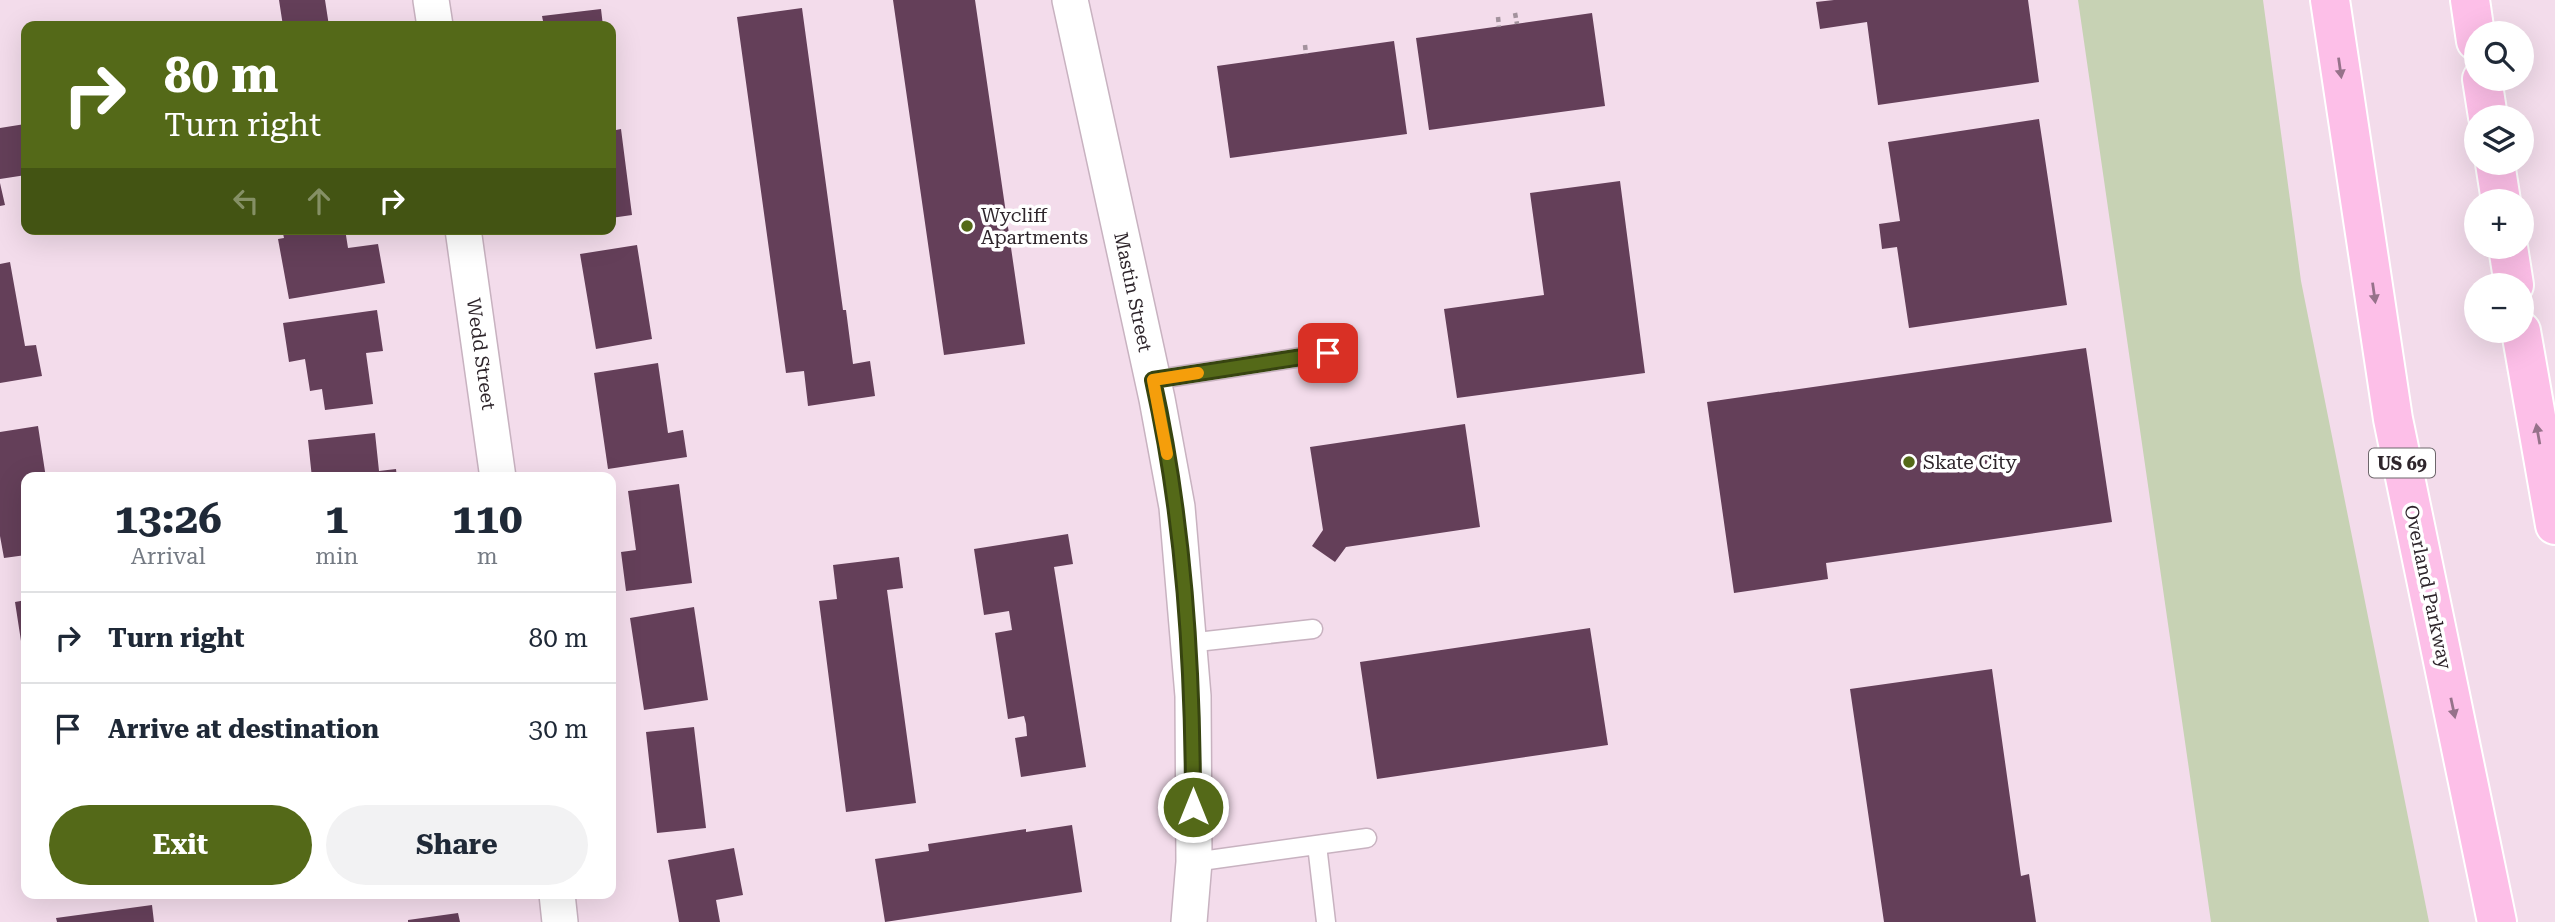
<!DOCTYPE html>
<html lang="en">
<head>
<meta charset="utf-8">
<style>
	:root { --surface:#fff; --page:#f2f2f3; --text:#1f2937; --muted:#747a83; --line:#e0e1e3; --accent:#546918 }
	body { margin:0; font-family:"Roboto Serif",serif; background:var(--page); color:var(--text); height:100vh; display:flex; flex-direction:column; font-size:26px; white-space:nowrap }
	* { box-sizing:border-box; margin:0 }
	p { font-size:23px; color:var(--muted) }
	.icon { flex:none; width:38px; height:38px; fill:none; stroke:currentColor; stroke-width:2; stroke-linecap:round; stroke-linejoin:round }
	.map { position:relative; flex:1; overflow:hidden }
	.drawer { position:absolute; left:21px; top:472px; width:595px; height:427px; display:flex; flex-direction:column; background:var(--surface); border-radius:14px; box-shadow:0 7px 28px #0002 }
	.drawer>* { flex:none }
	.hud { position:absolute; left:21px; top:21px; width:595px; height:214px; border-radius:14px; box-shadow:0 7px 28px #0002; background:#546918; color:#fff; overflow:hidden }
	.fabs { position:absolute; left:2464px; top:21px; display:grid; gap:14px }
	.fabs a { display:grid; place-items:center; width:70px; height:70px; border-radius:50%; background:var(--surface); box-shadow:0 7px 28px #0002; font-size:35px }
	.pin { position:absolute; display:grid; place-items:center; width:60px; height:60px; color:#fff; margin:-30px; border-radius:14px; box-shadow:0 4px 10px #0006 }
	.me { position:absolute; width:77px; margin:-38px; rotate:0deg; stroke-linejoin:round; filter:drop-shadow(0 0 5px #0008) }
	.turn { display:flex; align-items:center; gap:24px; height:147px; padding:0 28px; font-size:32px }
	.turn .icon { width:91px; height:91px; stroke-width:2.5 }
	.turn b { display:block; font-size:49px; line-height:60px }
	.lanes { display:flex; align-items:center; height:66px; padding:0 28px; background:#0003; justify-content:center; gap:35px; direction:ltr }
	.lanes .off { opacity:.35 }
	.eta { display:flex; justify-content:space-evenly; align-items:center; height:119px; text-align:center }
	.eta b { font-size:42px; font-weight:700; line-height:49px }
	.button { display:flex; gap:14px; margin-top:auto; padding:14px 28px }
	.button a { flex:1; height:80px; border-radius:42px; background:var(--accent); color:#fff; font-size:28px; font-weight:700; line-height:80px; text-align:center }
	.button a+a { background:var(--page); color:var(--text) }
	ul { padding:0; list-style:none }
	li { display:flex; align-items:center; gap:21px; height:91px; padding:0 28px; border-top:2px solid var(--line) }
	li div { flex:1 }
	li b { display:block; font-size:26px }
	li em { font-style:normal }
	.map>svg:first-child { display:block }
	.green { fill:#c7d2b4 }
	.building { fill:#643f59 }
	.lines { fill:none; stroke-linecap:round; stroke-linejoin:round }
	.service-casing { stroke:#c8b2c0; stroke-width:21 }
	.minor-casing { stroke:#c8b2c0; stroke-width:38 }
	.motorway-casing { stroke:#fff; stroke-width:42 }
	.path { stroke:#a3929d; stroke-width:4.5; stroke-dasharray:5 3.5; stroke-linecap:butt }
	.service { stroke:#fff; stroke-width:18 }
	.minor { stroke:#fff; stroke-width:35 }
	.motorway { stroke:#fdbfe8; stroke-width:38 }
	.oneway { fill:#96728a }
	.route-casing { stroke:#374410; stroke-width:18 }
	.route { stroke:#546918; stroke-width:12 }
	.slow { stroke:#f59e0b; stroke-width:12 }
	.poi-dot { fill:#546918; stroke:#fff; stroke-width:2.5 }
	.labels { text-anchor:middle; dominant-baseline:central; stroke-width:7; stroke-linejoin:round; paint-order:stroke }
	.shield { fill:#fff; stroke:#6d666b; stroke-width:2 }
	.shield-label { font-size:18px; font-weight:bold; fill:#2e252b }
	.poi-label { font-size:19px; fill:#2e252b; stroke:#fff; text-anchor:start }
	.street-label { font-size:19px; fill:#2e252b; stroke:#fff }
</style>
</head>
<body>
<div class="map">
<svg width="2555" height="922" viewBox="0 0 2555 922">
	<rect width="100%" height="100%" fill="#f3dceb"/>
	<path class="green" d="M2078,0h185l38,281 128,641h-218z"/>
	<path class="building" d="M279,0h46l4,26h-46z
		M893,0h82l50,344 -81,11z
		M1834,0h194l11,82 -161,23 -11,-83 -47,7 -4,-27z
		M802,8l41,302h3l7,54 17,-3 5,35 -67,10 -4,-35 -18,2 -49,-356z
		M601,9l2,17h-59l-2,-10z
		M1592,13l13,93 -176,24 -13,-92z
		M1394,41l13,93 -177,24 -13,-92z
		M2039,119l28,186 -158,23 -12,-81 -15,2 -3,-25 21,-3 -12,-79z
		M25,124l1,51 -26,4v-51z
		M621,129l11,86 -21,3v-87z
		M1620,181l25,192 -188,25 -13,-89 100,-14 -14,-102z
		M0,183l5,22 -5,1z
		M282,229h63l3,19 30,-4 7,39 -96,16 -11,-60 6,-1z
		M637,245l15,94 -56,10 -16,-95z
		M10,262l15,84 11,-1 6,31 -42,7v-119z
		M377,310l6,41 -17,2 7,51 -48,6 -3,-21 -12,2 -5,-32 -16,3 -6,-39z
		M2086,348l26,174 -286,41 2,16 -94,14 -27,-191z
		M658,363l10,70 15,-3 4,27 -79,12 -14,-96z
		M1465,424l15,103 -134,20 -11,15 -23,-16 11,-16 -13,-83z
		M38,426l8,52h-20v77l-22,3 -4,-22v-104z
		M375,433l4,38 17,-2 1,9h-85l-4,-38z
		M679,484l13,99 -66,8 -5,-39 15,-2 -8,-59z
		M1068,534l5,30 -19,3 32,200 -65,10 -6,-39 12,-2 -1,-12 -2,-8 -16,3 -13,-86 17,-3 -3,-19 -25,4 -10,-66z
		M899,557l4,31 -16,2 29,213 -70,9 -27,-211 18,-2 -4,-34z
		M26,600v67h-1l-10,-65z
		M694,607l14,93 -64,10 -14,-92z
		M1590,628l18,117 -231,34 -17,-117z
		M1992,669l29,207 8,-2 7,48h-152l-34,-233z
		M694,727l12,101 -49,5 -11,-101z
		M1072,825l10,67 -197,30 -10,-63 54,-8 -1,-7 98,-15v3z
		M734,848l9,47 -27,5 4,22h-41l-11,-62z
		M152,905l2,17h-97l-1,-4z
		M458,913l2,9h-52v-2z"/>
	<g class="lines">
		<defs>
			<path id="service" d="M1153,380l175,-27
				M1188,643l125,-14
				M1317,845l9,77
				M1194,862l173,-24"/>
			<path id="minor" d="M431,0l4,26
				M1070,0l87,399 20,108 16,189 1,166 -5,60
				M463,229l35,249
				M557,894l3,28"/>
			<path id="motorway" d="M2330,0l63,419 104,503
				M2470,0l6,41
				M2482,79l6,38
				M2495,163l6,38
				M2508,247l6,38
				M2521,331l34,194"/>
		</defs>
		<use href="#service" class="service-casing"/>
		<use href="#minor" class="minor-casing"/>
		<use href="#motorway" class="motorway-casing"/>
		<path class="path" d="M1515,13l2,11
			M1498,17l1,10
			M1305,45l1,9"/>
		<use href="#service" class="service"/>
		<use href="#minor" class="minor"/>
		<use href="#motorway" class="motorway"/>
	</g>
	<defs><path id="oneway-solid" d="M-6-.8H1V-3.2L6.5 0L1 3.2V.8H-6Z" transform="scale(1.75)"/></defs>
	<g class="oneway">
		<use href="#oneway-solid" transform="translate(2340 68) rotate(82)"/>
		<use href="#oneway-solid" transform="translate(2374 293) rotate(82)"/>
		<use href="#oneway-solid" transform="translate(2538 434) rotate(-100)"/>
		<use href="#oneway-solid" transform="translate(2453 708) rotate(78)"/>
	</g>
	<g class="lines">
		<defs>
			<path id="route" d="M1193,807c0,-143 -9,-287 -40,-427l175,-27"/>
		</defs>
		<use href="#route" class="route-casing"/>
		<use href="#route" class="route"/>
		<path class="slow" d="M1167,454l-14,-74 45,-7"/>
	</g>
	<g class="poi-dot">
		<circle cx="967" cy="226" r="7"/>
		<circle cx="1909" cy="462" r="7"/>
	</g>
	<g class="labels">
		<rect class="shield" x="2369" y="448.5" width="66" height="29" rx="5"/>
		<g class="shield-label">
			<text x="2402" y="463">US 69</text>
		</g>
		<g class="poi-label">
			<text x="981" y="215">Wycliff<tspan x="981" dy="22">Apartments</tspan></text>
			<text x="1923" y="462">Skate City</text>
		</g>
		<g class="street-label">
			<text transform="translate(1133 292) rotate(78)">Mastin Street</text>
			<text transform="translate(481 354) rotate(82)">Wedd Street</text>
			<text transform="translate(2428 587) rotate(78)">Overland Parkway</text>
		</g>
	</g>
</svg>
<div class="fabs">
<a><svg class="icon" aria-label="search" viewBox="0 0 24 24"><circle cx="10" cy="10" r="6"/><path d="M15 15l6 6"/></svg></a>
<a><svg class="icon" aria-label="layers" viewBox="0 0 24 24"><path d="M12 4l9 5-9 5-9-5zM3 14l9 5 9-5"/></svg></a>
<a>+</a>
<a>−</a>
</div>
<div class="pin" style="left:1328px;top:353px;background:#d93025"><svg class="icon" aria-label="arrive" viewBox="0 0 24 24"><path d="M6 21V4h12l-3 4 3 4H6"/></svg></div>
<svg class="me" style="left:1193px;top:807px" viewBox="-20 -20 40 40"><circle r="17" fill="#546918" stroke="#fff" stroke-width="3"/><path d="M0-11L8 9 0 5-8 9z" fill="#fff"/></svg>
<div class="hud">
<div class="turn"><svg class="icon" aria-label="right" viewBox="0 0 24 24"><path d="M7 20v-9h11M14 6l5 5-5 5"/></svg><div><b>80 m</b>Turn right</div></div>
<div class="lanes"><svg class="icon off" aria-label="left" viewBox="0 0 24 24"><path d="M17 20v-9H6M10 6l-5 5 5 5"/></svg><svg class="icon off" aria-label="ahead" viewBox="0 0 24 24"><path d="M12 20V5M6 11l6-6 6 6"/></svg><svg class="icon" aria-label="right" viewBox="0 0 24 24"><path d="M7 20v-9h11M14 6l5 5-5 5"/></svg></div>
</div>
<section class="drawer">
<div class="eta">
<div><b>13:26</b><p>Arrival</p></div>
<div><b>1</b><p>min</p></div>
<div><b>110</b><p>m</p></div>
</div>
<ul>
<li><svg class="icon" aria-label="right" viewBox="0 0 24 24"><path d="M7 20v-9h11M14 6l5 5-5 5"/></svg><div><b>Turn right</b></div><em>80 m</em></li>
<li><svg class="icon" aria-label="arrive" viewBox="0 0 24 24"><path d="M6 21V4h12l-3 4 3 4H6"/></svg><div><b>Arrive at destination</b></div><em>30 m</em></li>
</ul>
<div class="button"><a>Exit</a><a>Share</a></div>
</section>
</div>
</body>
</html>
